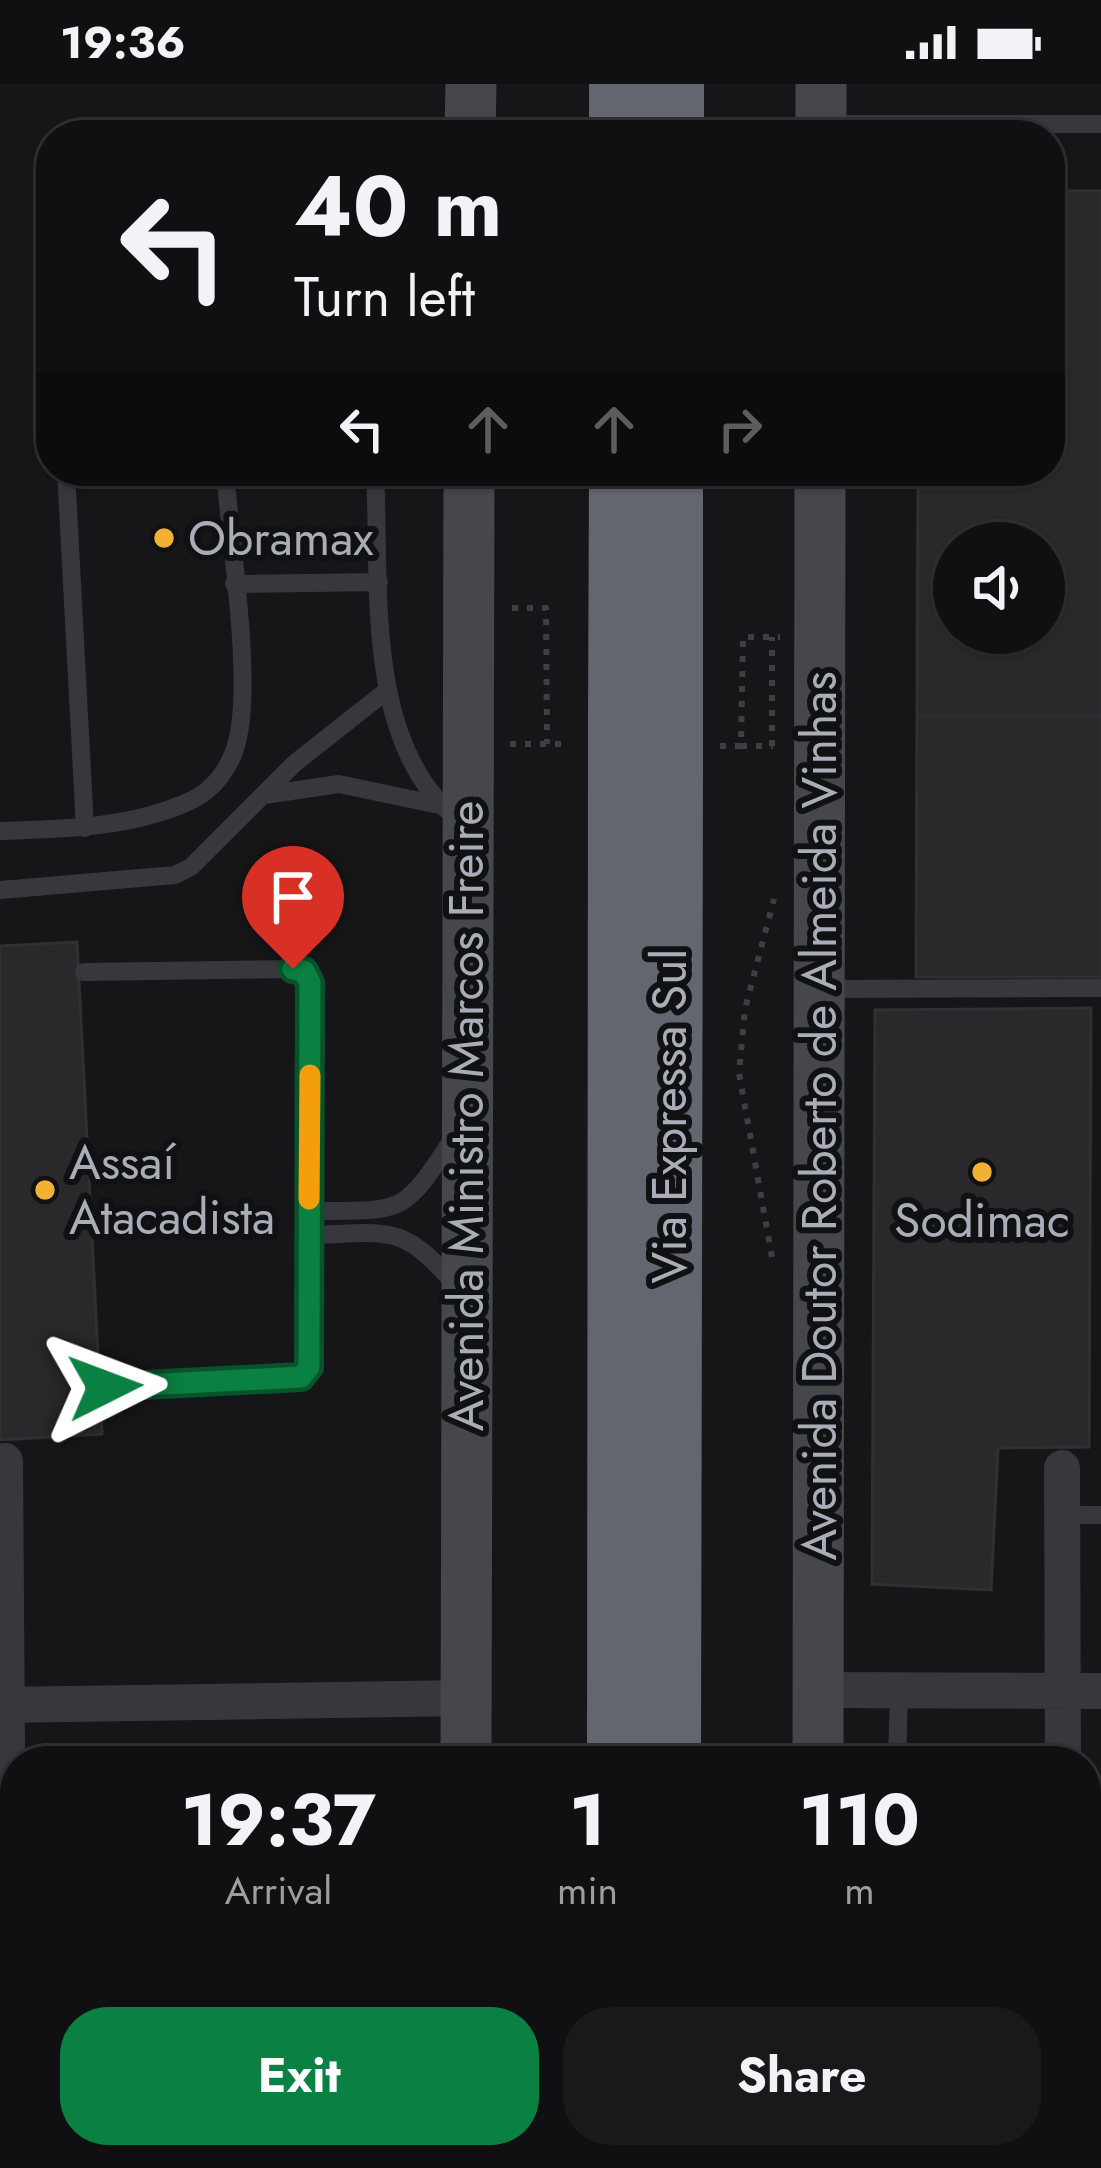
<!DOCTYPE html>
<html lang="en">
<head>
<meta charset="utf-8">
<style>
	:root { --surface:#101012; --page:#19191b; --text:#f1f3f6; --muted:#9c9d9f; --line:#303032; --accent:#0b8043 }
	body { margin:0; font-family:Jost,sans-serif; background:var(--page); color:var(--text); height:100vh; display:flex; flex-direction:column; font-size:45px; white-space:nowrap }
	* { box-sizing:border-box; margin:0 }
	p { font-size:39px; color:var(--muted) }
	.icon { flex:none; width:66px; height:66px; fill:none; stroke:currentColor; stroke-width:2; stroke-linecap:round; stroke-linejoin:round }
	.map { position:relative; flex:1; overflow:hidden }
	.side { position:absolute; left:0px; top:1662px; width:1101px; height:423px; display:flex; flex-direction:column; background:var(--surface); border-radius:48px 48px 0 0; box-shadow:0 3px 9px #0004,0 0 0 3px var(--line) }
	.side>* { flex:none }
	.banner { position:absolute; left:36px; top:36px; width:1029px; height:366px; border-radius:48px; box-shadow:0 3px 9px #0004,0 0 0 3px var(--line); background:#101012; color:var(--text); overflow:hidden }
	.buttons { position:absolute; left:933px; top:438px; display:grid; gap:24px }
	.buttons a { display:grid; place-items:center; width:132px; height:132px; border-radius:50%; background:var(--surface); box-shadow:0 3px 9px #0004,0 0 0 3px var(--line); font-size:60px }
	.pin { position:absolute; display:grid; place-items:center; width:102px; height:102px; color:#fff; margin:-123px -51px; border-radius:50% 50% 50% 0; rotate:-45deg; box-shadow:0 0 12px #0007 }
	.pin .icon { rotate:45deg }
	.me { position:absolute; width:132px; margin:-66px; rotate:87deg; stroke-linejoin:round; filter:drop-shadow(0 0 9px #0008) }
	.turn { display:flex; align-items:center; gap:42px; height:252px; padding:0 60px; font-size:54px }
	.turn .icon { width:156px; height:156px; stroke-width:2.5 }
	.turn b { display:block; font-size:84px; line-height:102px }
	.lanes { display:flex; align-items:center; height:114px; padding:0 60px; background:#0003; justify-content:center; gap:60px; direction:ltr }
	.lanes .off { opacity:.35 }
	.eta { display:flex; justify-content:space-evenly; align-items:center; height:204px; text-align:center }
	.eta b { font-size:72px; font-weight:700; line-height:84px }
	.button { display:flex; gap:24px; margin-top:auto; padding:24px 60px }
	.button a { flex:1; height:138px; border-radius:48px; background:var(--accent); color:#fff; font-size:48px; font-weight:700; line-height:138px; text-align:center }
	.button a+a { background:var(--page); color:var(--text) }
	.status { display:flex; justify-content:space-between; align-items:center; height:84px; padding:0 60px; background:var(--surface); direction:ltr }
	.status svg { height:33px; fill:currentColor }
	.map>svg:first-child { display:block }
	.building { fill:#29292c; stroke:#303034; stroke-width:3; fill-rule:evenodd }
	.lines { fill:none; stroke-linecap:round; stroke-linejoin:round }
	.path { stroke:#3d3f44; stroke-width:6; stroke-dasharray:6 9; stroke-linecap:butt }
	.lane { stroke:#37383d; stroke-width:18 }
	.street { stroke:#37383d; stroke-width:36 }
	.secondary { stroke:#45474d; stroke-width:51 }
	.highway { stroke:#63666e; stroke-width:66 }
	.highway-bridge { stroke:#63666e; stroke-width:66 }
	.route-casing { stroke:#07532c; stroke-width:30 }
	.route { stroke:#0b8043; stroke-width:21 }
	.slow { stroke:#f59e0b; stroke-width:21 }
	.poi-dot { fill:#f2b134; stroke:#111113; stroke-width:4.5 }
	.labels { text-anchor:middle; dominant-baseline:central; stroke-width:12; stroke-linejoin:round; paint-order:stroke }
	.poi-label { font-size:48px; fill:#a8adb8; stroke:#111113; text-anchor:start }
	.street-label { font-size:48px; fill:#a8adb8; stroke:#111113 }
</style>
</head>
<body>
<div class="status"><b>19:36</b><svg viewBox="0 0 49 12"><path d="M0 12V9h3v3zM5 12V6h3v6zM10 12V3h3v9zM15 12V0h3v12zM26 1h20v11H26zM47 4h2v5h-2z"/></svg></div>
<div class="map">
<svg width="1101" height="2084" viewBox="0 0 1101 2084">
	<rect width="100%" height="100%" fill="#161618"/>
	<path class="building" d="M1050,107h51v525h-184l1,-245h132zM954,459h90v90h-90z
		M917,632h184v261h-185z
		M77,858l25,492 -102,6v-494z
		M1091,924l-2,439 -91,1 -7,142 -119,-6 3,-574z"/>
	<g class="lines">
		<path class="path" d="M512,524h34l1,136
			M510,660h59
			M720,662h21l2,-109h37
			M741,662h32
			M772,662v-109
			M772,1173l-33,-184 6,-64 29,-110"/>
		<path class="lane" d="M824,40h277
			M51,140l-4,8 4,56
			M66,387l19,357
			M375,387c6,110 -13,275 85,350
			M234,500l145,-2
			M264,711l75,-11 100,21
			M0,747c63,-2 131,-3 190,-30 25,-11 43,-37 48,-64 14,-62 -8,-198 -13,-266
			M0,806l175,-15 16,-8 104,-104 90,-71
			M84,888l209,-3 11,2 6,12 -1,384 -8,10 -196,10
			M824,905l277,-1
			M309,1127c93,-1 93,7 144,-73
			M310,1151c80,-2 92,-13 147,52
			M1062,1431h39
			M897,1677l2,-70"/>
		<path class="street" d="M5,1377l5,707
			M1062,1384l1,293
			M818,1606l283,1
			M0,1621l466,-7
			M1064,2070v14"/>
		<path class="secondary" d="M470,51l1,-51
			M821,51v-51
			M466,1677l3,-1290
			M818,1677l2,-1290
			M466,2070v14
			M817,2084v-14"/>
		<path class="highway" d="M622,51v-51
			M671,51v-51
			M621,640l1,-253
			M670,640v-253
			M620,1677l1,-995
			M668,1677l2,-995
			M619,2084v-14
			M667,2084v-14"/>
		<path class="highway-bridge" d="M621,640v42
			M670,640v42"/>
	</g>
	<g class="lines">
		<defs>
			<path id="route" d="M105,1303l196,-10 8,-10 1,-384 -6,-12 -11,-2"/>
		</defs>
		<use href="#route" class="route-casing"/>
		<use href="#route" class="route"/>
		<path class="slow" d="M309,1115l1,-124"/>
	</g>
	<g class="poi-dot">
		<circle cx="164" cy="454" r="12"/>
		<circle cx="982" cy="1088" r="12"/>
		<circle cx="45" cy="1106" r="12"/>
	</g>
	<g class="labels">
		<g class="poi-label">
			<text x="188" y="454">Obramax</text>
			<text x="69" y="1078">Assaí<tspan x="69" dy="55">Atacadista</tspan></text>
			<text x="982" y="1136" text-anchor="middle">Sodimac</text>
		</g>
		<g class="street-label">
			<text transform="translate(466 1032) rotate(-90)">Avenida Ministro Marcos Freire</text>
			<text transform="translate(669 1032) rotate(-90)">Via Expressa Sul</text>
			<text transform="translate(819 1032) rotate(-90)">Avenida Doutor Roberto de Almeida Vinhas</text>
		</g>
	</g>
</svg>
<div class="buttons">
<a><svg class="icon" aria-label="sound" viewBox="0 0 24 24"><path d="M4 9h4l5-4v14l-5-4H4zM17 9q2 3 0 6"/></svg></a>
</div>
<div class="pin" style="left:293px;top:885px;background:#d93025"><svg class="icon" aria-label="arrive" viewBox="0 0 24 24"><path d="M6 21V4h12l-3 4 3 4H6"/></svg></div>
<svg class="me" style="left:105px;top:1303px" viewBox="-20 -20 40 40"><path d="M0-17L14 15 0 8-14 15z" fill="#0b8043" stroke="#fff" stroke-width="4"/></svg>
<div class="banner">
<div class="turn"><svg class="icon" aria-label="left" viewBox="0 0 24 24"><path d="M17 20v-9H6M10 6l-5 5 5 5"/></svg><div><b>40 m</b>Turn left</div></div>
<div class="lanes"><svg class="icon" aria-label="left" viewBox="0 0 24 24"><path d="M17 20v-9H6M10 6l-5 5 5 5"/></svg><svg class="icon off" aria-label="ahead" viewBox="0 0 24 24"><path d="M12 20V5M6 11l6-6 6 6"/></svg><svg class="icon off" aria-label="ahead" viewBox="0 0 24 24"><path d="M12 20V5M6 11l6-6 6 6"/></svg><svg class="icon off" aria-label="right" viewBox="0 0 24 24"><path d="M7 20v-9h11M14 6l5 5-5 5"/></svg></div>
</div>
<section class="side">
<div class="eta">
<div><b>19:37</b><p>Arrival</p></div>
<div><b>1</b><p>min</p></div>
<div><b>110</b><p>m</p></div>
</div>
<div class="button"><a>Exit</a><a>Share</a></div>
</section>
</div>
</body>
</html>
